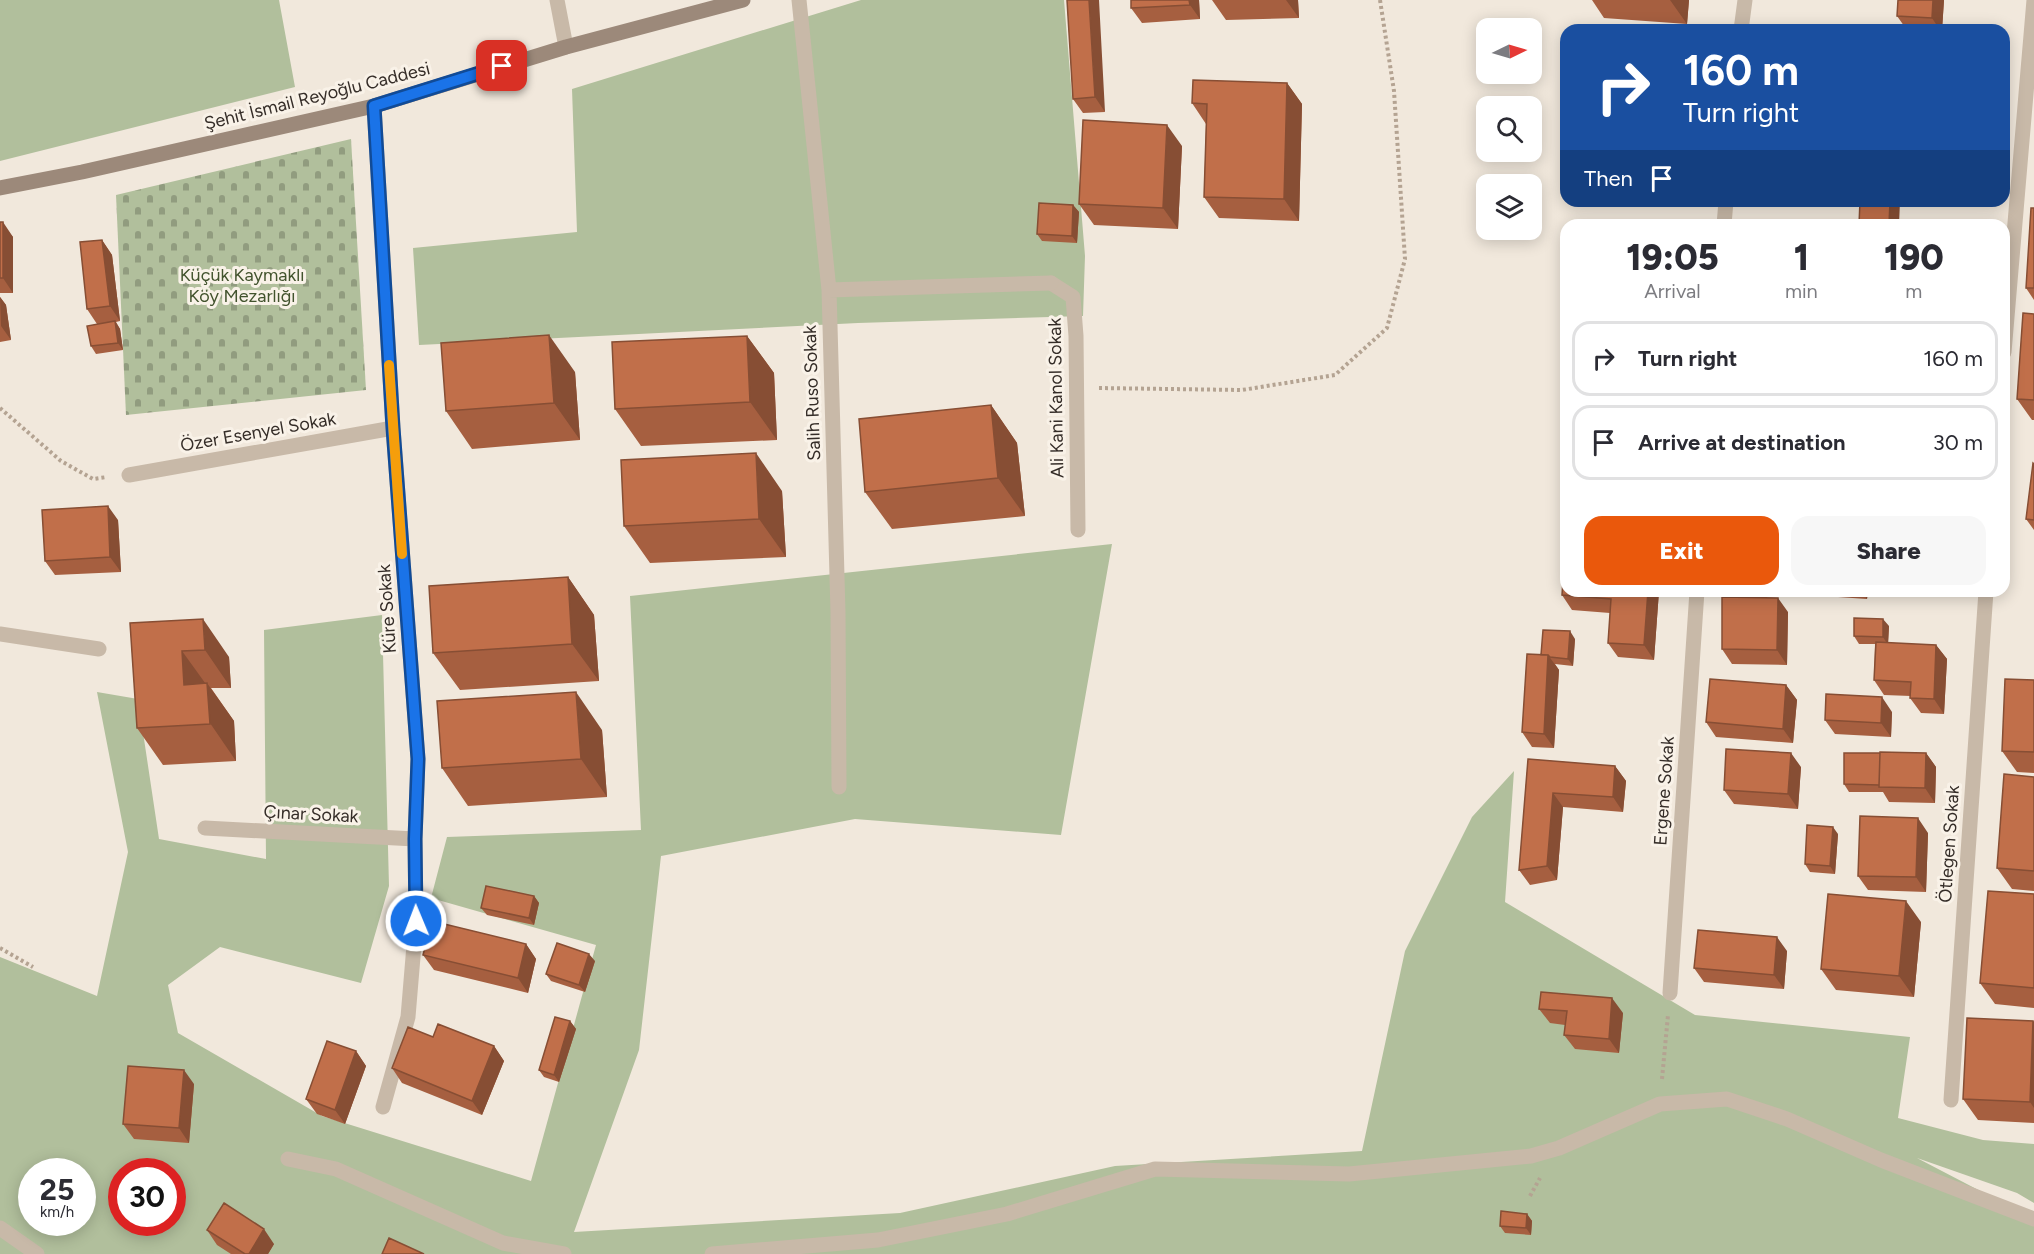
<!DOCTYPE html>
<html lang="en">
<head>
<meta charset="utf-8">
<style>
	:root { --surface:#fff; --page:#f7f7f7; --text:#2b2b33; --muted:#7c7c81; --line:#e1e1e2; --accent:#ea580c }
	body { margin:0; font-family:Figtree,sans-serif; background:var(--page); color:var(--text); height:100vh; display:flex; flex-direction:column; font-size:22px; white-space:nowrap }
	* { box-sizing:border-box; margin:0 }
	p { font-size:20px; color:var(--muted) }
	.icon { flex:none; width:33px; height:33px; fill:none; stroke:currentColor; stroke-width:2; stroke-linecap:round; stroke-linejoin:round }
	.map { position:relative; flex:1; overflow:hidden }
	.sheet { position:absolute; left:1560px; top:219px; width:450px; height:378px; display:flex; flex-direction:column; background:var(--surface); border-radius:18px; box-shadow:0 3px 15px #0003 }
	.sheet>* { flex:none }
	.top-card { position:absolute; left:1560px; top:24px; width:450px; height:183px; border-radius:18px; box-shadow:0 3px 15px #0003; background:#1a4fa0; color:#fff; overflow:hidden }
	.needle { width:39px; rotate:85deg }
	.tools { position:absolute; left:1476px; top:18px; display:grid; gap:12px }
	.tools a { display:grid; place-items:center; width:66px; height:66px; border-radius:12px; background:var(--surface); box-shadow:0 3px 15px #0003; font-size:30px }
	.speed { position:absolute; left:18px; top:1158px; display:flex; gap:12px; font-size:30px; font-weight:700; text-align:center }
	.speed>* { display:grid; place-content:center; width:78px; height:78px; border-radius:50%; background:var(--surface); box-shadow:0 3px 15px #0003; line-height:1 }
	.speed small { font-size:15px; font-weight:400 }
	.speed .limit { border:9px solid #d22; background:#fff; color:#111 }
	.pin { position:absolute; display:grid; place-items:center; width:51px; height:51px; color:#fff; margin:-26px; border-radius:12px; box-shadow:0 3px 9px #0006 }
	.me { position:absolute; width:66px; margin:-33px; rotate:359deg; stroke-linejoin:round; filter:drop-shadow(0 0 4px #0008) }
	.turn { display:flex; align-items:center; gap:21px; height:126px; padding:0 24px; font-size:27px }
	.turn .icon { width:78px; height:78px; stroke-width:2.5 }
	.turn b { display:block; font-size:42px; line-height:51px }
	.then { display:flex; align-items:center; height:57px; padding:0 24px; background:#0003; gap:12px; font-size:22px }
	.eta { display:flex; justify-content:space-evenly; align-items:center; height:102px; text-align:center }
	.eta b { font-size:36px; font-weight:800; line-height:42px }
	.button { display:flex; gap:12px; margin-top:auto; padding:12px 24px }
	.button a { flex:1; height:69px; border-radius:18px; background:var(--accent); color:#fff; font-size:24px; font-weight:800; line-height:69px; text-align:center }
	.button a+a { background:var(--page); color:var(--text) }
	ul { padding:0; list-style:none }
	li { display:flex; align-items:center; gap:18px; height:75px; margin:0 12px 9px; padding:0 12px; border:3px solid var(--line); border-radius:18px }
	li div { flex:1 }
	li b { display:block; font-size:22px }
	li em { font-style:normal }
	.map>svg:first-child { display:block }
	.green { fill:#b1bf9c; fill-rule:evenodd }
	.cemetery { fill:url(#cemetery-stones) }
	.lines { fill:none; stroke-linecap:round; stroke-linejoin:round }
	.path { stroke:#b4a392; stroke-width:4; stroke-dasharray:3 3; stroke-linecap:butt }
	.lane { stroke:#c8b9a8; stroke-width:15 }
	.street { stroke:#c8b9a8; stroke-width:15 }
	.secondary { stroke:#9c897a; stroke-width:15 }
	.wall { fill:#a65f40 }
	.shaded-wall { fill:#874e34 }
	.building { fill:#c16f4a; stroke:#874e34; stroke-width:1.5 }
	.route-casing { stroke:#114b97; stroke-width:15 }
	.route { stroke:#1a73e8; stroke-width:10 }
	.slow { stroke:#f59e0b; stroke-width:10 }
	.labels { text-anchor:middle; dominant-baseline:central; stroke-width:6; stroke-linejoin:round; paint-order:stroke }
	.street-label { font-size:18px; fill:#352d28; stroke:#f9f2e8 }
	.park-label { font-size:18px; fill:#42532d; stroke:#f9f2e8 }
</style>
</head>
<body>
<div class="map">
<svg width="2034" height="1254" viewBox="0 0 2034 1254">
	<defs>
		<pattern id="cemetery-stones" width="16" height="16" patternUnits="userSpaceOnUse" patternTransform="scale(1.5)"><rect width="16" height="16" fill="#b1bf9c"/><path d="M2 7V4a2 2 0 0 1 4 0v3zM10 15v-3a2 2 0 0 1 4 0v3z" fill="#919c7f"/></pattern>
	</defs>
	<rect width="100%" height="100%" fill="#f1e8dc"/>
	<path class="green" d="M0,0h279l16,87 -295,74z
		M861,0h203l21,256 -2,60 -225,7 -439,22 -6,-97 164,-16 -5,-143z
		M1112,544l-51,291 -206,-16 -194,37 -22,194 -65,182 326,-19 215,-47 247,-15 43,-200 67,-134 42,-46 -9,131 190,113 215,22 -12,81 85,22 51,4v59l-17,-10 -100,-35 117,61v35h-2034v-297l97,39 31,-144 -31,-160 41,7 21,140 107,20 -2,-229 118,-15 7,271 -28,97 -141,-36 -52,38 10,48 144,83 209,65 65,-236 -165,-47 16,-61 194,-7 -11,-234zM32,1172h50v50h-50zM122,1172h50v50h-50z"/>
	<path class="cemetery" d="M351,139l15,251 -240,25 -10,-220z"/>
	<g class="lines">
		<path class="path" d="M1099,388l143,2 93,-15 52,-47 18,-69 -11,-168 -14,-91
			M0,408l61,53 32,18 14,-2
			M0,948l33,19
			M1662,1079l6,-64
			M1530,1196l10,-18"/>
		<path class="lane" d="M1051,283l22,14 3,39 2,194"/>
		<path class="street" d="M557,0l9,47
			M799,0l30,290 9,322 1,175
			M1741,30l4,-30
			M374,106l19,322 25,331 -3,80 1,82 -8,96 -25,90
			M1724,225l2,-24
			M829,290l222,-7
			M2004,352l30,-352
			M129,475l264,-47
			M0,634l99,15
			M205,828l210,11
			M1670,993l27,-402
			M1951,1100l35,-509
			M288,1159l48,10 167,74 61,11
			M0,1228l37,26
			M712,1254l166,-14 129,-26 148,-45 194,5 182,-18 28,-8 101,-44 67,-5 60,20 94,41 153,59"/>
		<path class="secondary" d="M0,188l82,-16 292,-66 192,-59 177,-47"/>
	</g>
	<path class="wall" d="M1067,0l38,112 -22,1 -10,-14z
		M1131,0h68l1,19 -58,4 -11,-15z
		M1212,0h86l1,18 -73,2z
		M1592,0h97l-2,24 -83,-6z
		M1944,0l-2,30h-35l-10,-14z
		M1287,83l15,21 -3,117 -80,-3 -15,-21 2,-73 -14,-21z
		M1182,146l-4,83 -84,-4 -15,-21z
		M1073,205l6,7 -2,31 -35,-2 -5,-7z
		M2034,208v92l-8,-12z
		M0,222l13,15v56h-13z
		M102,240l10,15 8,66 -4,1 4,7 3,21 -27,4 -5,-8 6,-22 -10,-15z
		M0,297l6,8 5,35 -11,2z
		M2034,314v106h-2l-15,-21z
		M747,336l27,37 3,67 -136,6 -26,-37z
		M575,372l5,68 -108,9 -26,-38z
		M991,405l26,38 8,73 -133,13 -27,-37z
		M2034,464v66l-8,-11z
		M782,491l4,66 -136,6 -26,-37z
		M118,520l3,52 -66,3 -10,-14z
		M568,577l26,38 5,66 -139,9 -27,-37z
		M1659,591l-5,69 -36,-3 -10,-14 2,-30 -38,-3 -10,-15z
		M1834,591h34l-1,8 -29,-2z
		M1788,612l-1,53 -55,-1 -10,-15z
		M130,623l99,34 2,31h-20l23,33 2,40 -73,4 -26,-37z
		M1889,626l-1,17 48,2 11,14 -3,55 -23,-1 -11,-15 1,-2 -27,-1 -10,-15 1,-36h-16l-5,-8z
		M1575,639l-2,27 -18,-2 4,6 -5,78 -22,-1 -10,-15 19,-77z
		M2034,680v93l-17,-1 -15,-21z
		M1786,685l11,15 -4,43 -77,-6 -10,-15z
		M1892,712l-1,25 -56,-3 -10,-14z
		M602,730l5,67 -139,9 -26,-38z
		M1880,753h46l10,14 -1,36 -46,-1 -6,-10h-34l-5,-8z
		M1528,759l87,7 11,15 -3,31 -60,-5 -6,73 -27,5 -11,-15z
		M1801,767l-3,42 -64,-5 -10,-14z
		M2034,777v114l-22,-2 -15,-21z
		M1928,833l-2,59 -58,-2 -10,-14z
		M1838,834l-3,40 -25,-2 -5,-8z
		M2034,894v114l-39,-4 -15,-21z
		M534,896l5,7 -5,22 -47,-10 -6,-7z
		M1921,922l-7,75 -78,-7 -15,-21z
		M526,944l10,15 -8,34 -94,-23 -11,-15z
		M1787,951l-3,38 -80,-7 -10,-14z
		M595,961l-10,31 -34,-11 -5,-7z
		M1539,1009l84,4 -4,40 -44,-4 -11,-14 1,-10 -15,-2z
		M570,1021l6,8 -17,53 -15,-5 -5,-7z
		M2033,1021l1,1v101l-56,-3 -15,-21z
		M433,1037l61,9 10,15 -22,54 -80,-32 -10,-15z
		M356,1051l10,15 -21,58 -28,-10 -11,-15z
		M194,1084l-5,59 -55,-4 -11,-15z
		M1527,1214l5,7 -1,14 -26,-2 -5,-7z
		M207,1230l67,14 -6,10h-37l-14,-9z"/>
	<path class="shaded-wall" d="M1089,0h10l6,112 -10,-15z
		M1189,0h10l1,19 -10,-14z
		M1286,0h12l1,18z
		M1670,0h19l-2,24z
		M1933,0h11l-2,30h-2l-8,-12z
		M1287,83l15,21 -3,117 -15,-22z
		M1167,125l15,21 -4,83 -15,-21z
		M1890,201h10l-1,24h-10z
		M1073,205l6,7 -2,31 -5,-7z
		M3,222l10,15v56l-10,-15z
		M102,240l10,15 8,66 -10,-15z
		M0,297l6,8 5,35 -10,-14z
		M115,321l5,8 3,21 -5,-7z
		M549,335l26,37 5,68 -26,-37z
		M747,336l27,37 3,67 -27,-38z
		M991,405l26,38 8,73 -27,-38z
		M756,453l26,38 4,66 -27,-38z
		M108,506l10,14 3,52 -11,-15z
		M568,577l26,38 5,66 -27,-37z
		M1648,591h11l-5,69 -10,-15z
		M1862,591h6l-1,8z
		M1778,598l10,14 -1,53 -10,-15z
		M203,619l26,38 2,31 -26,-38z
		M1883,619l6,7 -1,19 -5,-8z
		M1570,631l5,8 -2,27 -5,-7z
		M1936,645l11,14 -3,55 -10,-15z
		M182,651l26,36 -1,-4 27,38 2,40 -52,-76z
		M1548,655l11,15 -5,78 -10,-14z
		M1786,685l11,15 -4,43 -10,-14z
		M576,692l26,38 5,67 -26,-38z
		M1882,697l10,15 -1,25 -10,-14z
		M1791,753l10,14 -3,42 -10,-15z
		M1926,753l10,14 -1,36 -10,-15z
		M1615,766l11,15 -3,31 -10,-15z
		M1553,793l10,14 -6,73 -10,-14z
		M1918,818l10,15 -2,59 -10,-15z
		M1833,827l5,7 -3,40 -5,-8z
		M534,896l5,7 -5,22 -5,-7z
		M1906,901l15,21 -7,75 -15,-21z
		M1777,937l10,14 -3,38 -10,-14z
		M526,944l10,15 -8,34 -10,-15z
		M589,954l6,7 -10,31 -6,-7z
		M1612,998l11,15 -4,40 -10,-14z
		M570,1021l6,8 -17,53 -5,-7z
		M2033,1021l1,1v86l-4,-6z
		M494,1046l10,15 -22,54 -10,-14z
		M356,1051l10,15 -21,58 -10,-14z
		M184,1070l10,14 -5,59 -10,-15z
		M1527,1214l5,7 -1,14 -5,-7z
		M264,1229l10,15 -6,10h-19z"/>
	<path class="building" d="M1067,0h22l6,97 -22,2z
		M1131,0h58l1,5 -59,3z
		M1898,0h35l-1,18 -35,-2z
		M1193,80l94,3 -3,116 -80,-2 3,-93 -15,-1z
		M1083,120l84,5 -4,83 -84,-4z
		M1860,201h30l-1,24h-30z
		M1039,203l34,2 -1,31 -35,-2z
		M2031,208h3v80h-8z
		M0,222h3v56h-3z
		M1572,222l27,2v1h-27z
		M102,240l8,66 -23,3 -7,-67z
		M2023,313l11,1v86l-17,-1z
		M115,321l3,22 -27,3 -4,-20z
		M549,335l5,68 -108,8 -5,-68z
		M747,336l3,66 -135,7 -3,-67z
		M1565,346h1v28l-3,-1z
		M991,405l7,73 -133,14 -6,-73z
		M756,453l3,66 -135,7 -3,-66z
		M2033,463l1,1v56l-8,-1z
		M108,506l2,51 -65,4 -3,-51z
		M1564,564h2v27h82l-4,54 -36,-2 3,-44 -49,-4z
		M568,577l4,67 -139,9 -4,-67z
		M1722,597l56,1 -1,52 -55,-1z
		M1854,618l29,1v18l-29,-1z
		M203,619l2,31 -23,1 2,34 23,-2 3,41 -73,4 -7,-105z
		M1543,630l27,1 -2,28 -18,-2 -2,-2h-7z
		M1876,642l60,3 -2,54 -24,-1 1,-16 -37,-2z
		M1527,654l21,1 -4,79 -22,-2z
		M1710,679l76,6 -3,44 -77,-7z
		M2005,679l29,1v72l-32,-1z
		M576,692l5,67 -139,9 -5,-67z
		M1826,694l56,3 -1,26 -56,-3z
		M1726,749l65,4 -3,41 -64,-4z
		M1880,752l46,1 -1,35 -46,-1z
		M1844,753h36l-1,32 -35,-1z
		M1528,759l87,7 -2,31 -60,-4 -6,73 -28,4z
		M2004,774l30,3v94l-37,-3z
		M1860,816l58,2 -2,59 -58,-1z
		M1807,825l26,2 -3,39 -25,-2z
		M486,886l48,10 -5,22 -48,-10z
		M1988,891l46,3v94l-54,-5z
		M1828,894l78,7 -7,75 -78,-7z
		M432,921l94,23 -8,34 -95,-23z
		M1698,930l79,7 -3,38 -80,-7z
		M557,943l32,11 -10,31 -33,-11z
		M1541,992l71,6 -3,41 -45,-4 3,-24 -28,-2z
		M555,1017l15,4 -16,54 -15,-5z
		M1967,1018l66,3 -3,81 -67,-3z
		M438,1024l56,22 -22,55 -80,-33 16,-41 25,10z
		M327,1041l29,10 -21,59 -29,-11z
		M128,1066l56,4 -5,58 -56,-4z
		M224,1203l40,26 -15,25h-4l-38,-24z
		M1501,1211l26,3 -1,14 -26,-2z
		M389,1238l35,16h-42z"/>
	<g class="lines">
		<defs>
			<path id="route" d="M416,921l-1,-82 3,-80 -25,-331 -19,-322 128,-40"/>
		</defs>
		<use href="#route" class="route-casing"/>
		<use href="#route" class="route"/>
		<path class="slow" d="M389,365l13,189"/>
	</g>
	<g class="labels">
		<g class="street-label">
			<text transform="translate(317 96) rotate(-14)">Şehit İsmail Reyoğlu Caddesi</text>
			<text transform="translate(812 393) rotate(-92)">Salih Ruso Sokak</text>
			<text transform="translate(1056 398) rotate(-91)">Ali Kani Kanol Sokak</text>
			<text transform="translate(258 432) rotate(-10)">Özer Esenyel Sokak</text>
			<text transform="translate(387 609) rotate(-94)">Küre Sokak</text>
			<text transform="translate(1664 791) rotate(-86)">Ergene Sokak</text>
			<text transform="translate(311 814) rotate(3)">Çınar Sokak</text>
			<text transform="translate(1949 844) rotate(-86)">Ötlegen Sokak</text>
		</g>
		<g class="park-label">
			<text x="242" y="275">Küçük Kaymaklı<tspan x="242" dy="21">Köy Mezarlığı</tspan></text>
		</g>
	</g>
</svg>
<div class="tools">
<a><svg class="needle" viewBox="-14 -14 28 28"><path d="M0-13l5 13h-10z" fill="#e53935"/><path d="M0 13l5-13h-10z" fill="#7c7c81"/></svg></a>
<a><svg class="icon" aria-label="search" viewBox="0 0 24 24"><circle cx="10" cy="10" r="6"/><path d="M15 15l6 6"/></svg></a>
<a><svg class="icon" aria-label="layers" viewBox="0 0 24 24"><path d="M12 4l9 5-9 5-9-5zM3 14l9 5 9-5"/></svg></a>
</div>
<div class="speed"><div>25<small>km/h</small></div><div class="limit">30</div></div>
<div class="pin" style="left:502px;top:66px;background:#d93025"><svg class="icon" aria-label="arrive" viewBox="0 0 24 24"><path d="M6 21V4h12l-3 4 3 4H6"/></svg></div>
<svg class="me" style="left:416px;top:921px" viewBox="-20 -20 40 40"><circle r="17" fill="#1a73e8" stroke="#fff" stroke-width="3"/><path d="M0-11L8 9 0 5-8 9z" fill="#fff"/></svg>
<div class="top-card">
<div class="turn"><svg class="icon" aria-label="right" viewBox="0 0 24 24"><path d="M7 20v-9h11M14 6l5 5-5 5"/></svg><div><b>160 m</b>Turn right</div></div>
<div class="then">Then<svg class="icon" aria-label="arrive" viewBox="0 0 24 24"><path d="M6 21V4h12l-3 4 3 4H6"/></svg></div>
</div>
<section class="sheet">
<div class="eta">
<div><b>19:05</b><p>Arrival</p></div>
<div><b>1</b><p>min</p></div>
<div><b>190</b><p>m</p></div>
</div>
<ul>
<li><svg class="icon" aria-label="right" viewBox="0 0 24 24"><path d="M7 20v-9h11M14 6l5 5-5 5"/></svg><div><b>Turn right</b></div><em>160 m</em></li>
<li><svg class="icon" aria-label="arrive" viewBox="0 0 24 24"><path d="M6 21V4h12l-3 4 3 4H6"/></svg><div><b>Arrive at destination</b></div><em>30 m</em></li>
</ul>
<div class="button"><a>Exit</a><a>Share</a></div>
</section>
</div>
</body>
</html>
